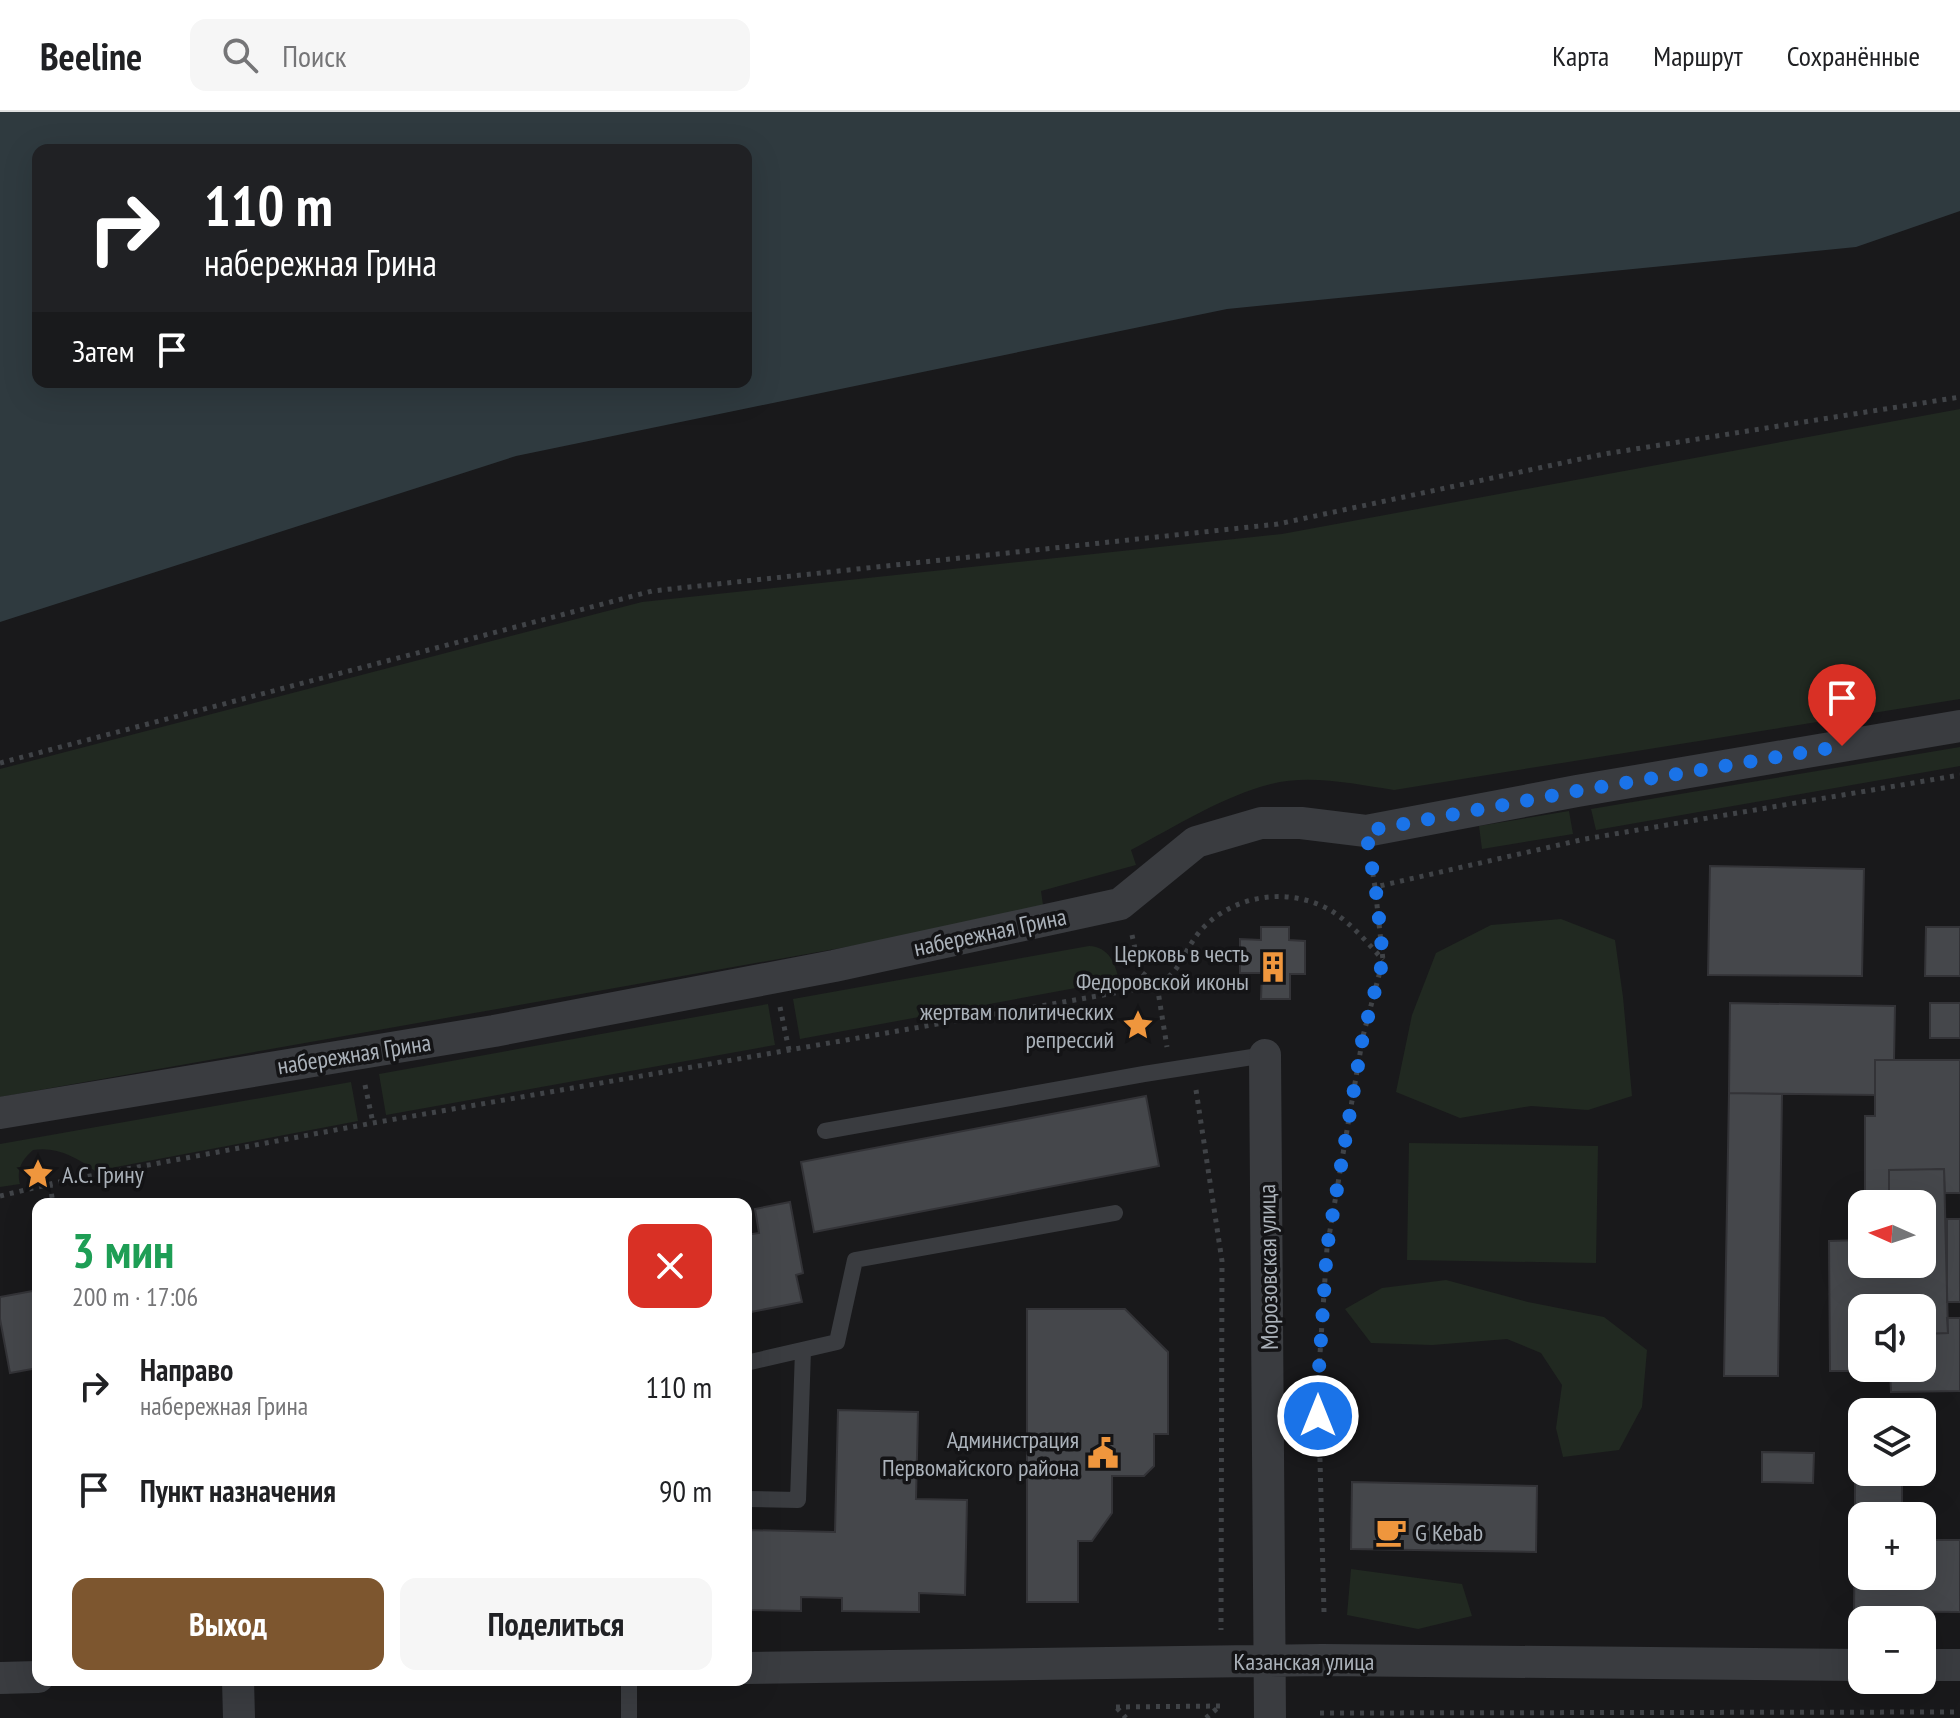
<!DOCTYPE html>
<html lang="ru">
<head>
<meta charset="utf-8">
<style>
	:root { --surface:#fff; --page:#f6f6f6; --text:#202124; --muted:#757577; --line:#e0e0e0; --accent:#7d562f }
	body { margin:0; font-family:"PT Sans Narrow",sans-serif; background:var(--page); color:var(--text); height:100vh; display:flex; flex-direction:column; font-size:30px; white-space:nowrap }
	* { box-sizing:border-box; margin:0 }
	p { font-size:26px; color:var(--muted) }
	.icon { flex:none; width:44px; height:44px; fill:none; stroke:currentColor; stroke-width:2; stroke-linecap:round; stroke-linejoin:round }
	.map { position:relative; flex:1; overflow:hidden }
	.panel { position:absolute; left:32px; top:1086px; width:720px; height:488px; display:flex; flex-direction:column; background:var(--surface); border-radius:16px; box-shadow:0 8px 32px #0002 }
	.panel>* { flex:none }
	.top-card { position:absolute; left:32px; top:32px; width:720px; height:244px; border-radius:16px; box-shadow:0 8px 32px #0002; background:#202124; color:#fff; overflow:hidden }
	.needle { width:52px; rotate:273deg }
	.controls { position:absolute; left:1848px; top:1078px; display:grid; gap:16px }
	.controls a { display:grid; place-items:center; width:88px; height:88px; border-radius:16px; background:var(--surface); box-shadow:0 8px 32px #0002; font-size:40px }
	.pin { position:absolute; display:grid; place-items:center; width:68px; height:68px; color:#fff; margin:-82px -34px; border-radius:50% 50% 50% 0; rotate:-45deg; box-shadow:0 0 8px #0007 }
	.pin .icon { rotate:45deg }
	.me { position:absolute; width:88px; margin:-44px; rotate:0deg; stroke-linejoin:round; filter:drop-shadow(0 0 6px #0008) }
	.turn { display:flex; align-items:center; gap:28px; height:168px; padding:0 40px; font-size:36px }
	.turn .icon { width:104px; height:104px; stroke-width:2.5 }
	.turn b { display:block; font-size:56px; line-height:68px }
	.then { display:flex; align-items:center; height:76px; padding:0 40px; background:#0003; gap:16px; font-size:30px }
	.round { display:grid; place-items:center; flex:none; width:84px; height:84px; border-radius:16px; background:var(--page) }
	.head { display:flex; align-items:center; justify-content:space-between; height:136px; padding:0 40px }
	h1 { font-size:48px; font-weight:700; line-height:60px; color:#1e9e55 }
	.cta { display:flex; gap:16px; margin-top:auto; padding:16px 40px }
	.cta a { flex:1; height:92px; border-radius:16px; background:var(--accent); color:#fff; font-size:32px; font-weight:700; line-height:92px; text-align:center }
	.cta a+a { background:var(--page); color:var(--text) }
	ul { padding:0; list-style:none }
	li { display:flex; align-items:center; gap:24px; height:104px; padding:0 40px }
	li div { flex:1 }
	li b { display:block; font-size:30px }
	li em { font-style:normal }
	header { display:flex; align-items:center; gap:48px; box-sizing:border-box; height:112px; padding:0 40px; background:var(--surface); border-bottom:2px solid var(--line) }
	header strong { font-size:38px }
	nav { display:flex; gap:44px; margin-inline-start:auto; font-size:28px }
	.search { width:560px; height:72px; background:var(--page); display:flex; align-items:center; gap:20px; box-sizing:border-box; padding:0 28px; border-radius:16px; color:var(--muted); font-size:30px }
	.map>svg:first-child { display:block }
	.green { fill:#212921 }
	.water { fill:#2f3a3f; fill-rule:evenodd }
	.building { fill:#45474b; stroke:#333337; stroke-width:2 }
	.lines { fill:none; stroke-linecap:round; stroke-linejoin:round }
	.path { stroke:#404347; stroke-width:5; stroke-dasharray:4 6; stroke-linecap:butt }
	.lane { stroke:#3a3c40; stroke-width:16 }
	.street { stroke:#3a3c40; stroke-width:32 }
	.route { stroke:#1a73e8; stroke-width:14; stroke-dasharray:0 25.2 }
	.labels { text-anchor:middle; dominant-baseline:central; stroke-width:7; stroke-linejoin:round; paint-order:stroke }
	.street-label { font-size:24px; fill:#abb2ba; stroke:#141416 }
	.poi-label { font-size:24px; fill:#abb2ba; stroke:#141416; text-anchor:end }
</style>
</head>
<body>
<header>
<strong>Beeline</strong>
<div class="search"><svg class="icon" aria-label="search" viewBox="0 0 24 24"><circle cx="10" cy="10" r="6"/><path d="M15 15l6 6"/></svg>Поиск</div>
<nav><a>Карта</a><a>Маршрут</a><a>Сохранённые</a></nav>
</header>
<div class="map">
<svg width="1960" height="1606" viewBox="0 0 1960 1606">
	<rect width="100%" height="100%" fill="#19191b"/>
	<path class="green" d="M1960,297v290l-566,91c-39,-6 -85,-16 -123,-6 -50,13 -95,42 -140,66l5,15 -95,26 3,21 -1044,185v-328l642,-167 640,-68z
		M1960,635v19l-364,64 -5,-21z
		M1569,699l4,23 -91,15 -3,-23z
		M1561,807l54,21 8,57 9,99 -44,14 -57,-4 -71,12 -64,-26 16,-77 24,-62 55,-28z
		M1089,834c20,1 26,17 30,34l-319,59 -7,-40z
		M768,892l7,41 -389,70 -7,-41z
		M351,970l7,39 -263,50c-18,-14 -39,-25 -62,-21 -11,10 -17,19 -13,34l-20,3v-43z
		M1409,1031l189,3 -2,117 -189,-3z
		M1446,1168l82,22 76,15 43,33 -5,57 -23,43 -56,7 -7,-29 6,-43 -21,-32 -34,-14 -75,6 -61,-2 -26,-34 37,-21z
		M1351,1457l111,15 10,32 -54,13 -71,-14z"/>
	<path class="water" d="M0,0h1960v99l-104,36 -629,62 -711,147 -516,166zM38,38h708v232h-708z"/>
	<path class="building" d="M1710,754l154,3 -2,107 -154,-1z
		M1261,815h28v13l16,1v33h-15v25h-29l1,-26h-22v-34l21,1z
		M1926,815h34v49h-35z
		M1730,891l165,3 -1,54h-19v35l-146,-2z
		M1930,891h30v35h-30z
		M1875,948h85v133h-15l-1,-24 -55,1v34h-24v-88h10z
		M1729,981l53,1 -4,282h-54z
		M1146,984l13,70 -345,66 -13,-70z
		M1944,1057l4,164 -26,1v-26h-60v60h6v3h-38l-1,-130 33,-1v24h60v-60h-33v-34z
		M790,1090l13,71 -7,2 6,27 -56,11v-78l13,-2 -4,-24z
		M1947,1107h13v83h-13z
		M38,1178v78l-28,5 -10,-54v-22z
		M1027,1197h98l43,43v82h-14v32l-10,10h-32v37l-20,28h-14v61h-51z
		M1947,1206h13v73l-69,1 -1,-24h32v-34l26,-1z
		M838,1298l80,2 -2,87 51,1 -2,95 -46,-2v19l-77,-1v-13l-41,-1v14l-55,-1v-80l89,2z
		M1762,1340l52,1 -1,30 -51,-1z
		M1855,1341h7v19h40v44h-40v11h-7z
		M1352,1370l185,4 -1,66 -185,-3z
		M1855,1415h7v49h60v-36h38v72l-106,-1z"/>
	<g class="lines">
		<path class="path" d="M0,651l652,-172 626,-67 326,-70 356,-57
			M1371,751l4,24 210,-48 375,-64
			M1132,823l8,36 17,14 10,62
			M780,895l9,43
			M365,973l8,38
			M1196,978l26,171 -1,369
			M50,1072l3,20
			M0,1084l63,-15 310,-58 770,-135c40,-9 36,-33 58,-58 32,-35 87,-44 129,-20 20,12 37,32 53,50
			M1324,1500l-6,-228 9,-136 36,-212 20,-76 -8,-73
			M1116,1595l104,-1
			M1117,1596l9,10
			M1320,1601l640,-1
			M1206,1606l14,-12"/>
		<path class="lane" d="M825,1019l319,-57 121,-19
			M746,1251l91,-21 18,-82 260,-47
			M746,1387l52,1 5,-150
			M629,1606v-38"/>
		<path class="street" d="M1265,943l5,663
			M0,1001l494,-82 340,-65 286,-62 76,-62 65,-19h40l65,8 211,-40 383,-65
			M1922,1553h38
			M746,1556l576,-8 540,5
			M0,1566l38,-1
			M238,1568l1,38"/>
	</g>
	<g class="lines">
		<path class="route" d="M1318,1304v-32l9,-136 36,-212 20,-76 -6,-62 -11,-67 211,-40 265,-45"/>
	</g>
	<defs>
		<symbol id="building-bare" viewBox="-9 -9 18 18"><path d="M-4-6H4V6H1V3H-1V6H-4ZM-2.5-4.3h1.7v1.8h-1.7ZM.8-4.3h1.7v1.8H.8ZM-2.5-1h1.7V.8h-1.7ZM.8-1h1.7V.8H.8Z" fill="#ef963d" stroke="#141416" stroke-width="2.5" paint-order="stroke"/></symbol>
		<symbol id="sight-bare" viewBox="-9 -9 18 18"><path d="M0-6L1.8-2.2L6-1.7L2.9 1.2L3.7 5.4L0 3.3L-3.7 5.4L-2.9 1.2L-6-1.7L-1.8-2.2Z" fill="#ef963d" stroke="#141416" stroke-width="2.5" paint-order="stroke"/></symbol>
		<symbol id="civic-bare" viewBox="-9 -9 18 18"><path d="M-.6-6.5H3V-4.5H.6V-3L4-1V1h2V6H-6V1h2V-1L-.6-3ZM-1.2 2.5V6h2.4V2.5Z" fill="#ef963d" stroke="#141416" stroke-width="2.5" paint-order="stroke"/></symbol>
		<symbol id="cafe-bare" viewBox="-9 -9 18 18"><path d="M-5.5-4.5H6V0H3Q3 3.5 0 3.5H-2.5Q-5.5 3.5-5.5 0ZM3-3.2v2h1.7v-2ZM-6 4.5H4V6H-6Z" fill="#ef963d" stroke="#141416" stroke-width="2.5" paint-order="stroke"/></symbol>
	</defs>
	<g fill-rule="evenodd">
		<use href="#building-bare" x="1251" y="833" width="44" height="44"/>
		<use href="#sight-bare" x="1116" y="891" width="44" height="44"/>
		<use href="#sight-bare" x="16" y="1040" width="44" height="44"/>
		<use href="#civic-bare" x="1081" y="1319" width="44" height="44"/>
		<use href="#cafe-bare" x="1369" y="1398" width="44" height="44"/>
	</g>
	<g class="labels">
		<g class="street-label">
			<text transform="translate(990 820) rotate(-12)">набережная Грина</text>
			<text transform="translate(354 942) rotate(-9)">набережная Грина</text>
			<text transform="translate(1268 1155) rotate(-91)">Морозовская улица</text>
			<text x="1304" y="1549">Казанская улица</text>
		</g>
		<g class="poi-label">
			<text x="1249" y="841">Церковь в честь<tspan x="1249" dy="28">Федоровской иконы</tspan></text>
			<text x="1114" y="899">жертвам политических<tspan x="1114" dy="28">репрессий</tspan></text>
			<text x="62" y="1062" text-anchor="start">А.С. Грину</text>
			<text x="1079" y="1327">Администрация<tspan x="1079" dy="28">Первомайского района</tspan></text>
			<text x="1415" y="1420" text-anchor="start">G Kebab</text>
		</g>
	</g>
</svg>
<div class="controls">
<a><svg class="needle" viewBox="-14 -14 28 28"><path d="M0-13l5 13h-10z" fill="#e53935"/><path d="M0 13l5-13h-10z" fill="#757577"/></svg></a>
<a><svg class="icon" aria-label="sound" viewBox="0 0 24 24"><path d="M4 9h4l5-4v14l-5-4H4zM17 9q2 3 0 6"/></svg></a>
<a><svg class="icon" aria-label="layers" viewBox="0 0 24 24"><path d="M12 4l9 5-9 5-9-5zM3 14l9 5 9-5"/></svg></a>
<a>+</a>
<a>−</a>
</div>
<div class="pin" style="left:1842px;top:634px;background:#d93025"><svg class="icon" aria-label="arrive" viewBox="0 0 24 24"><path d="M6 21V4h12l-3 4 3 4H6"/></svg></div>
<svg class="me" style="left:1318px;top:1304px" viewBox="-20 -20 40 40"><circle r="17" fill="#1a73e8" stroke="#fff" stroke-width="3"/><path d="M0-11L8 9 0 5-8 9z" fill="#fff"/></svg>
<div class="top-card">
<div class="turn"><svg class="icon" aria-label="right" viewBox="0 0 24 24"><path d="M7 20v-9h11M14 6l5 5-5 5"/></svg><div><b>110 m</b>набережная Грина</div></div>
<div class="then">Затем<svg class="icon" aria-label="arrive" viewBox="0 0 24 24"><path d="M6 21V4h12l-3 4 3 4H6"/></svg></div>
</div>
<section class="panel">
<div class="head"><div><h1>3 мин</h1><p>200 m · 17:06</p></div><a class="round" style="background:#d93025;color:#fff"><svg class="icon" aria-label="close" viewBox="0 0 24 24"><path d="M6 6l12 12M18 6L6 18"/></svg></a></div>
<ul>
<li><svg class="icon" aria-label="right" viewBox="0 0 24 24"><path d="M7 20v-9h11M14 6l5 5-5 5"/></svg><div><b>Направо</b><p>набережная Грина</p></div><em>110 m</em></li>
<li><svg class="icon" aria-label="arrive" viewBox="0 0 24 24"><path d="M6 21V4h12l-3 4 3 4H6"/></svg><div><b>Пункт назначения</b></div><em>90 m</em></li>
</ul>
<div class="cta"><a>Выход</a><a>Поделиться</a></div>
</section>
</div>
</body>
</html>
